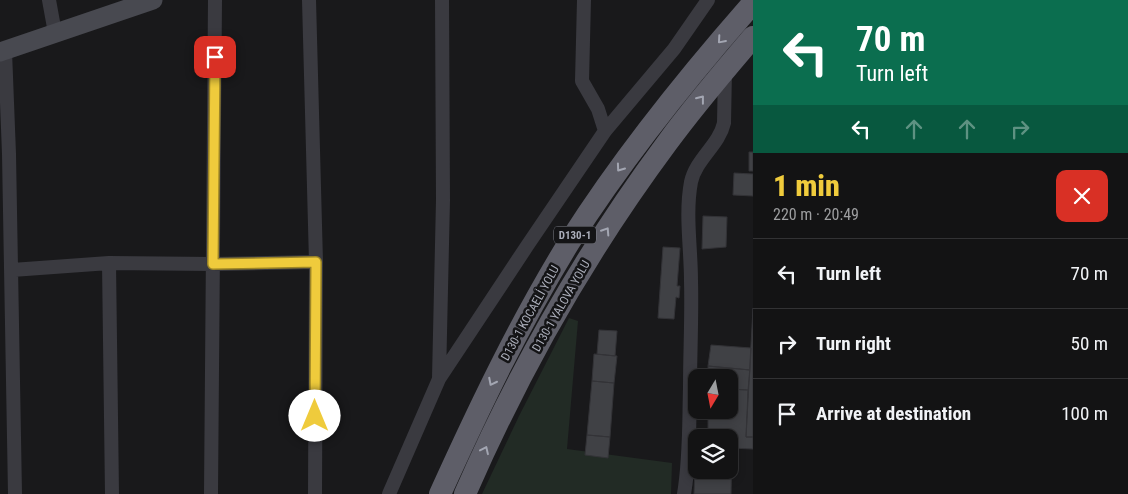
<!DOCTYPE html>
<html lang="en">
<head>
<meta charset="utf-8">
<style>
	:root { --surface:#131314; --page:#202022; --text:#f1f3f6; --muted:#9d9ea0; --line:#323234; --accent:#efcb3c }
	body { margin:0; font-family:"Roboto Condensed",sans-serif; background:var(--page); color:var(--text); height:100vh; display:flex; flex-direction:column; font-size:19px; white-space:nowrap }
	* { box-sizing:border-box; margin:0 }
	p { font-size:16px; color:var(--muted) }
	.icon { flex:none; width:28px; height:28px; fill:none; stroke:currentColor; stroke-width:2; stroke-linecap:round; stroke-linejoin:round }
	.map { position:relative; flex:1; overflow:hidden }
	.side { display:flex; flex-direction:column; background:var(--surface); width:375px }
	.side>* { flex:none }
	.top-card { background:#0b6e4f; color:#fff; overflow:hidden }
	.needle { width:32px; rotate:190deg }
	.controls { position:absolute; left:688px; top:369px; display:grid; gap:10px }
	.controls a { display:grid; place-items:center; width:50px; height:50px; border-radius:10px; background:var(--surface); box-shadow:0 2px 8px #0003,0 0 0 1px var(--line); font-size:25px }
	.pin { position:absolute; display:grid; place-items:center; width:42px; height:42px; color:#fff; margin:-21px; border-radius:10px; box-shadow:0 2px 8px #0006 }
	.me { position:absolute; width:55px; margin:-28px; rotate:0deg; stroke-linejoin:round; filter:drop-shadow(0 0 4px #0008) }
	.turn { display:flex; align-items:center; gap:18px; height:105px; padding:0 20px; font-size:22px }
	.turn .icon { width:65px; height:65px; stroke-width:2.5 }
	.turn b { display:block; font-size:35px; line-height:42px }
	.lanes { display:flex; align-items:center; height:48px; padding:0 20px; background:#0003; justify-content:center; gap:25px; direction:ltr }
	.lanes .off { opacity:.35 }
	.round { display:grid; place-items:center; flex:none; width:52px; height:52px; border-radius:10px; background:var(--page) }
	.head { display:flex; align-items:center; justify-content:space-between; height:85px; padding:0 20px }
	h1 { font-size:30px; font-weight:800; line-height:38px; color:var(--accent) }
	ul { padding:0; list-style:none }
	li { display:flex; align-items:center; gap:15px; height:70px; padding:0 20px; border-top:1px solid var(--line) }
	li div { flex:1 }
	li b { display:block; font-size:19px }
	li em { font-style:normal }
	main { display:flex; flex:1; min-height:0 }
	.map>svg:first-child { display:block }
	.green { fill:#222b25 }
	.building { fill:#404145; stroke:#333337 }
	.lines { fill:none; stroke-linecap:round; stroke-linejoin:round }
	.minor { stroke:#3a3a40; stroke-width:14 }
	.secondary { stroke:#484950; stroke-width:19 }
	.trunk { stroke:#5e5e68; stroke-width:22 }
	.oneway { stroke:#a3a6b2 }
	.route-casing { stroke:#9b8427; stroke-width:12 }
	.route { stroke:#efcb3c; stroke-width:9 }
	.labels { text-anchor:middle; dominant-baseline:central; stroke-width:5; stroke-linejoin:round; paint-order:stroke }
	.shield { fill:#141416; stroke:#7e8089; stroke-width:1 }
	.shield-label { font-size:11px; font-weight:bold; fill:#abaeba }
	.street-label { font-size:12px; fill:#abaeba; stroke:#141416 }
</style>
</head>
<body>
<main>
<div class="map">
<svg width="753" height="494" viewBox="0 0 753 494">
	<rect width="100%" height="100%" fill="#19191b"/>
	<path class="green" d="M569,318l9,3 -11,128 105,14 -1,31h-189l37,-78z"/>
	<path class="building" d="M749,152h4v19h-4z
		M734,173l19,1v22l-20,-1z
		M703,216l24,1 -1,30 -24,2z
		M663,247l17,1 -3,38h3l-1,12 -3,-1 -2,22 -16,-1z
		M753,308v129h-7z
		M599,330l18,1 -2,25 -18,-2z
		M711,345l40,3 -1,22 -42,-4z
		M594,354l23,2 -3,27 -22,-2z
		M708,366l42,4 -2,20 -19,-1v-11h-21z
		M592,381l22,2 -4,54 -23,-2z
		M729,389l19,1 -2,47h7v12l-24,-1 -1,-14 -20,-1v-23h21z
		M697,433l31,1v4h-32z
		M587,435l23,2 -2,21 -23,-3z
		M696,440v30h33v-22h3l-1,46h-37z"/>
	<g class="lines">
		<path class="minor" d="M49,0l6,33
			M309,0l7,262 -1,232
			M584,0l-2,81 16,28 7,22
			M5,51l4,103 6,340
			M109,263l3,231
			M12,270l97,-7 104,1 103,-2
			M439,378l4,-178 -1,-200
			M211,494l4,-494
			M389,494l50,-115 88,-133 78,-115 69,-82 34,-49
			M684,494c6,-35 5,-71 6,-106 0,-36 2,-72 1,-107 0,-33 -6,-67 0,-99 5,-23 28,-37 33,-59l1,-53"/>
		<path class="secondary" d="M0,52l153,-52"/>
		<path class="trunk" d="M440,494c39,-86 80,-172 130,-253 54,-85 117,-163 183,-238
			M465,494c54,-124 121,-242 202,-351 27,-37 56,-71 86,-106"/>
	</g>
	<defs><path id="oneway-chevron" d="M-2-3.5L2.5 0L-2 3.5" fill="none" stroke-width="1.6" stroke-linecap="round" stroke-linejoin="round" transform="scale(1.25)"/></defs>
	<g class="oneway">
		<use href="#oneway-chevron" transform="translate(721 40) rotate(131)"/>
		<use href="#oneway-chevron" transform="translate(701 99) rotate(-52)"/>
		<use href="#oneway-chevron" transform="translate(620 168) rotate(126)"/>
		<use href="#oneway-chevron" transform="translate(606 231) rotate(-57)"/>
		<use href="#oneway-chevron" transform="translate(492 382) rotate(117)"/>
		<use href="#oneway-chevron" transform="translate(485 450) rotate(-65)"/>
	</g>
	<g class="lines">
		<defs>
			<path id="route" d="M215,57l-2,207 103,-2 -1,154"/>
		</defs>
		<use href="#route" class="route-casing"/>
		<use href="#route" class="route"/>
	</g>
	<g class="labels">
		<rect class="shield" x="554" y="226.5" width="42" height="17" rx="4"/>
		<g class="shield-label">
			<text x="575" y="235">D130-1</text>
		</g>
		<g class="street-label">
			<text transform="translate(561 306) rotate(-60)">D130-1 YALOVA YOLU</text>
			<text transform="translate(530 313) rotate(-61)">D130-1 KOCAELİ YOLU</text>
		</g>
	</g>
</svg>
<div class="controls">
<a><svg class="needle" viewBox="-14 -14 28 28"><path d="M0-13l5 13h-10z" fill="#e53935"/><path d="M0 13l5-13h-10z" fill="#9d9ea0"/></svg></a>
<a><svg class="icon" aria-label="layers" viewBox="0 0 24 24"><path d="M12 4l9 5-9 5-9-5zM3 14l9 5 9-5"/></svg></a>
</div>
<div class="pin" style="left:215px;top:57px;background:#d93025"><svg class="icon" aria-label="arrive" viewBox="0 0 24 24"><path d="M6 21V4h12l-3 4 3 4H6"/></svg></div>
<svg class="me" style="left:315px;top:416px" viewBox="-20 -20 40 40"><circle r="19" fill="#fff"/><path d="M0-13L10 11 0 6-10 11z" fill="#efcb3c"/></svg>
</div>
<section class="side">
<div class="top-card">
<div class="turn"><svg class="icon" aria-label="left" viewBox="0 0 24 24"><path d="M17 20v-9H6M10 6l-5 5 5 5"/></svg><div><b>70 m</b>Turn left</div></div>
<div class="lanes"><svg class="icon" aria-label="left" viewBox="0 0 24 24"><path d="M17 20v-9H6M10 6l-5 5 5 5"/></svg><svg class="icon off" aria-label="ahead" viewBox="0 0 24 24"><path d="M12 20V5M6 11l6-6 6 6"/></svg><svg class="icon off" aria-label="ahead" viewBox="0 0 24 24"><path d="M12 20V5M6 11l6-6 6 6"/></svg><svg class="icon off" aria-label="right" viewBox="0 0 24 24"><path d="M7 20v-9h11M14 6l5 5-5 5"/></svg></div>
</div>
<div class="head"><div><h1>1 min</h1><p>220 m · 20:49</p></div><a class="round" style="background:#d93025;color:#fff"><svg class="icon" aria-label="close" viewBox="0 0 24 24"><path d="M6 6l12 12M18 6L6 18"/></svg></a></div>
<ul>
<li><svg class="icon" aria-label="left" viewBox="0 0 24 24"><path d="M17 20v-9H6M10 6l-5 5 5 5"/></svg><div><b>Turn left</b></div><em>70 m</em></li>
<li><svg class="icon" aria-label="right" viewBox="0 0 24 24"><path d="M7 20v-9h11M14 6l5 5-5 5"/></svg><div><b>Turn right</b></div><em>50 m</em></li>
<li><svg class="icon" aria-label="arrive" viewBox="0 0 24 24"><path d="M6 21V4h12l-3 4 3 4H6"/></svg><div><b>Arrive at destination</b></div><em>100 m</em></li>
</ul>
</section>
</main>
</body>
</html>
